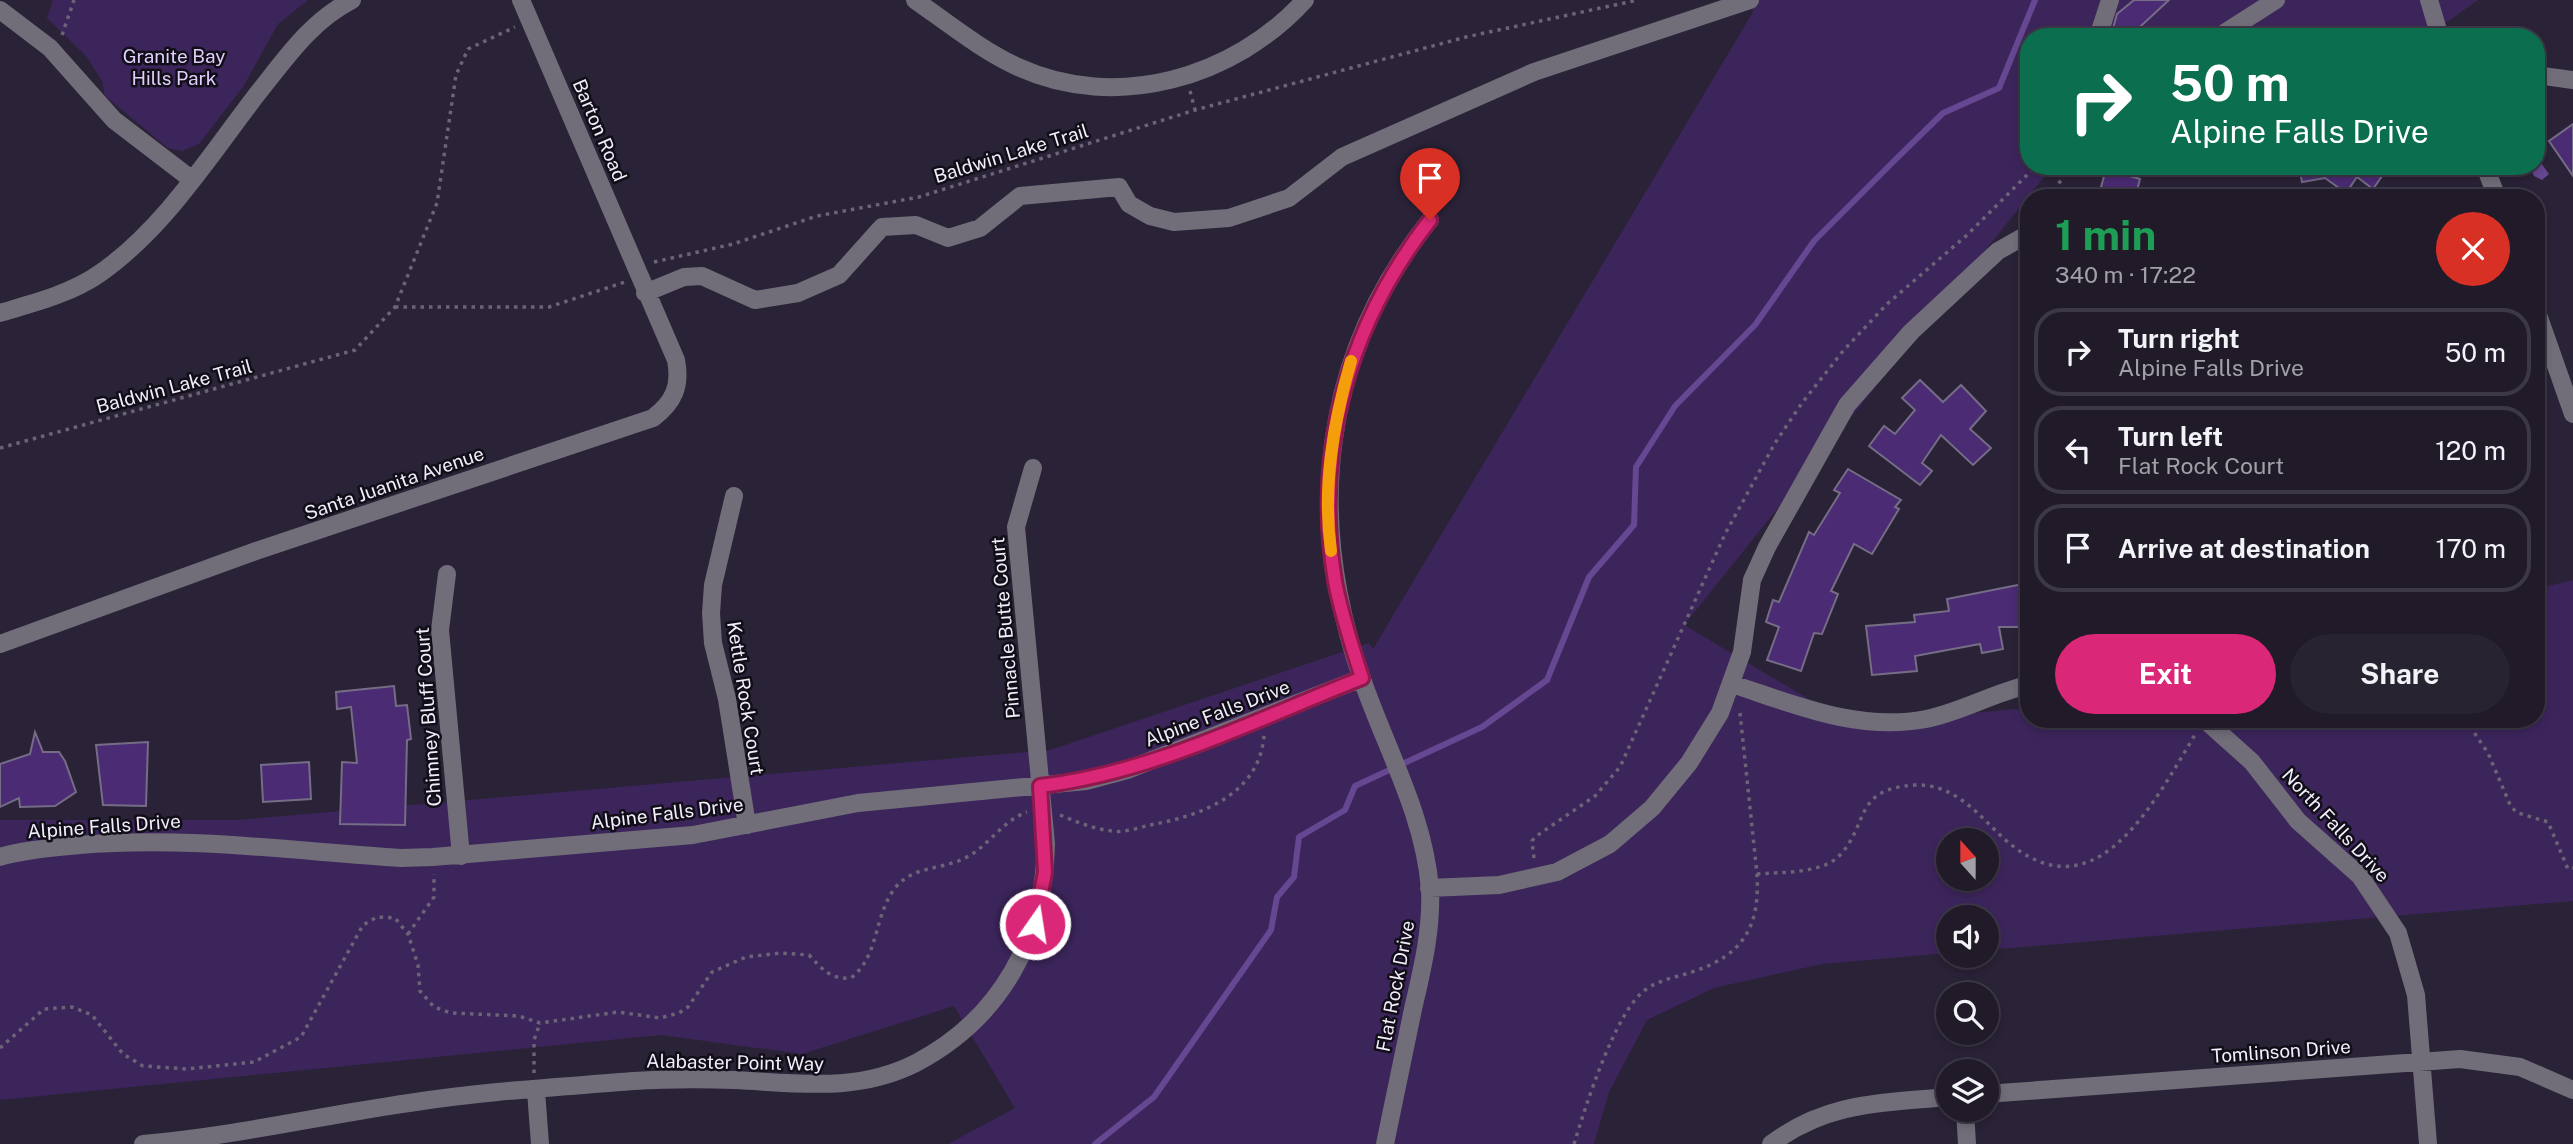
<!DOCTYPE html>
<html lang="en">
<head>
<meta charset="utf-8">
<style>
	:root { --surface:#201a29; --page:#282331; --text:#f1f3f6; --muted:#a2a1a8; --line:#3d3846; --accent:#db2777 }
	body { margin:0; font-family:"Public Sans",sans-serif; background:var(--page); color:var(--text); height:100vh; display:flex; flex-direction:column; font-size:26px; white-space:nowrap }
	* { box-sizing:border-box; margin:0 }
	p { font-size:23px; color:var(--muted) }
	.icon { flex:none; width:38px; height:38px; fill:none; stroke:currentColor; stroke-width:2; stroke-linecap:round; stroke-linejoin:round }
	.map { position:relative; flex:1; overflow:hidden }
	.panel { position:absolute; left:2020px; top:189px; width:525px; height:539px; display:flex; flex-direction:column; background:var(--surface); border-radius:28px; box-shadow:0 4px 10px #0003,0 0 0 2px var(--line) }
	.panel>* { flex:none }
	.hud { position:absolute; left:2020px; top:28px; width:525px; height:147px; border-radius:28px; box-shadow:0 4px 10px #0003,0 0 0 2px var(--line); background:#0b6e4f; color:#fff; overflow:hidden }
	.needle { width:46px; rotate:339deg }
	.tools { position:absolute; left:1936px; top:828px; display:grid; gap:14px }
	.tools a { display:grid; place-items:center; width:63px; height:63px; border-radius:50%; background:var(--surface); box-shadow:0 4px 10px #0003,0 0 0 2px var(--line); font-size:35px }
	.pin { position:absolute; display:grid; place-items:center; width:60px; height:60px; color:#fff; margin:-72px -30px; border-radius:50% 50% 50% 0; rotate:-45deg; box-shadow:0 0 7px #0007 }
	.pin .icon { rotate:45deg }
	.me { position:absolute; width:77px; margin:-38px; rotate:13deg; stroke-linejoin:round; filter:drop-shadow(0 0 5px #0008) }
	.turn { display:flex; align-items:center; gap:24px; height:147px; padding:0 35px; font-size:32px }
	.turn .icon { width:91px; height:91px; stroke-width:2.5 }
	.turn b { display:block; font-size:49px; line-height:60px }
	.round { display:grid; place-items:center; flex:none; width:74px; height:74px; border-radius:37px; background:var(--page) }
	.summary { display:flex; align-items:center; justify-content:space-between; height:119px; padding:0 35px }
	h1 { font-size:42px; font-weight:700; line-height:52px; color:#1e9e55 }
	.action { display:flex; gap:14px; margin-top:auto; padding:14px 35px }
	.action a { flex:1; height:80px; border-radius:42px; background:var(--accent); color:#fff; font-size:28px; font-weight:700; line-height:80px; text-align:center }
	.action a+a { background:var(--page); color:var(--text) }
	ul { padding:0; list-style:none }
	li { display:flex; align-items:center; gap:21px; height:88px; margin:0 14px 10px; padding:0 21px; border:4px solid var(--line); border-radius:28px }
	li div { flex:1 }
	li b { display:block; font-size:26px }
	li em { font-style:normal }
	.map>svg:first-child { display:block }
	.green { fill:#3c255b; fill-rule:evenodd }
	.water { fill:#664792 }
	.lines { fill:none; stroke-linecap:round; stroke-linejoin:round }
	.stream { stroke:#664792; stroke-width:6 }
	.building { fill:#4b2b74; stroke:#756d86; stroke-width:2 }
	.path { stroke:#6b6477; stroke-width:3.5; stroke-dasharray:3.5 5; stroke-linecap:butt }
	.minor { stroke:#716e79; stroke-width:18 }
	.route-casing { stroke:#8e194d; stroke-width:18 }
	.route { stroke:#db2777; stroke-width:12 }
	.slow { stroke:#f59e0b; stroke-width:12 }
	.labels { text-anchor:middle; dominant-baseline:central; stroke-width:5; stroke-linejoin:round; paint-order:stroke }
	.park-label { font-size:19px; fill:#ded0fb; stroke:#110e17 }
	.street-label { font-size:19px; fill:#f2edfc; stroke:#110e17 }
</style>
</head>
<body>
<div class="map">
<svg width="2573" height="1144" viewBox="0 0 2573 1144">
	<rect width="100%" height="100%" fill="#2a2237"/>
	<path class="green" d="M53,0h255l-30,24 -35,63 -44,57 -17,7 -14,-3 -63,-52 -3,-15 -16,-25 -39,-38z
		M1751,0h727l-45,32 -17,5h-388v129h25l-369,459 167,99 177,-16v11h508v-130l37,-9v321l-587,49v-33h-38v36l-126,11 -108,24 -67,32 -38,72 -15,52h-646l67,-36 -61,-102 -152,48 -141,-19 -661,65v-280h237l813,-70 319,-107 4,6 380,-637zM1948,840h38v38h-38z"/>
	<path class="water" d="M2536,156l13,18 -7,6 -8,-4 -5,-10h7z"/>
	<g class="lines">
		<path class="stream" d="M1095,1144l59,-47 117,-167 6,-33 17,-20 5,-40 46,-27 10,-24 127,-59 65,-47 42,-103 45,-52 2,-58 39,-61 80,-81 59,-84 80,-80 49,-48 56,-25 36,-88"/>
	</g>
	<path class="building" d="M2134,0h35l-40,37h-13l-4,-5 5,-18z
		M2573,124v52l-24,-35z
		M2299,166h90l-16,23 -16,-12 -11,16 -21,-15 -23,4z
		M2106,169l34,10 -5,19h-37z
		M1920,380l23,22 18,-17 25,26 -16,18 21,19 -18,17 -32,-30 -19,28 10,8 -12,14 -51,-39 15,-20 11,8 20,-24 -13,-12z
		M1848,469l53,31 -6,7 4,2 -27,45 -18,-10 -23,47 7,3 -16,40 -8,-1 -13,38 -34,-11 12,-33 -13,-5 7,-22 6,2 30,-70 5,3 26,-42 -6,-3z
		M2028,583v44h-29l4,22 -21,4 -2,-9 -65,12 2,15 -45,4 -6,-49 49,-4 -1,-7 35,-4 -2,-12z
		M394,686l2,20 11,-1 4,34 -4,1 -2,85 -65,-1 2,-62 15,1 -6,-56 -14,2 -1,-17z
		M35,732l8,20h16l6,9 11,31 -21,14 -35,1 -1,-9 -19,9v-43l30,-10z
		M148,742l-2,64 -43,-1 -7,-60z
		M309,762l2,37 -48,3 -2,-37z"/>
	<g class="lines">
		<path class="path" d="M62,35l12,-35
			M1190,91l5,19
			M2050,166l11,18 -3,14
			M654,262l79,-18 84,-28 102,-19 276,-87 271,-73 172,-37
			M395,307h154l76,-25
			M0,448l355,-98 40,-43 42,-104 19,-128 12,-26 47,-22
			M2265,719c28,16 52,8 81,0
			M2465,719l23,34 23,54 7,6 30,9 20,47 5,-1
			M1060,815c17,7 34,14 52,16 12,2 26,-3 38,-6 50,-9 109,-30 114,-89
			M1534,858l-2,-17 3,-4 60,-41 25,-29 105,-233 50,-91 27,-40 41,-52 44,-47 79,-68 70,-70
			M1757,874c24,-2 64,0 82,-18 31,-32 13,-67 76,-71 35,-1 57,22 80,45 95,97 156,-22 201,-97
			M408,934l26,-37v-23
			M0,1048l44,-39 28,-2 20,8 31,39 20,12 44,3 67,-7 47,-25 62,-112 14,-8 18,1 13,16 10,31 2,26 14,16 17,6 68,3 21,7 78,-11 42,6 19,-5 9,-6 24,-35 34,-15 35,-4 28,2c13,14 22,25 42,23 29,-23 22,-61 44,-90 18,-22 44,-18 68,-29 25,-11 38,-38 64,-47
			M534,1073v-33l6,-17
			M1574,1144c11,-36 41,-132 71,-154 15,-11 33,-13 50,-19 49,-17 65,-45 62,-97l-17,-161"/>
		<path class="minor" d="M915,0c33,23 66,50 103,67 98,45 216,11 287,-67
			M2429,0l11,37
			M0,10l50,38 64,72 77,59
			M2098,37l12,-37
			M2218,37l58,-37
			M2536,75l37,5
			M2485,166l12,32
			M645,293l39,-16 18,-1 53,24 43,-7 41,-18 43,-48 34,-2 32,13 32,-10 40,-32 99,-9 10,17 21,12 24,6 55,-4 60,-20 53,-41 192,-85 216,-72
			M2536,309l37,105
			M0,313c33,-10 70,-19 99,-39 65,-45 111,-119 159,-181 28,-35 53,-72 94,-93
			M734,496l-21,89 -2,28 2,30 14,56 20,126
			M447,574l-7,56 21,226
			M0,644l256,-93 397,-133c21,-16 28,-32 23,-58l-155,-360
			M1732,684c64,21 126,48 194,35 35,-7 67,-26 102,-34
			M2204,719l48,43 46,59 62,55 38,57 18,62 12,149
			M0,857c26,-8 53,-9 79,-12 109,-9 214,6 322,13l32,-1 260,-22 165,-32 228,-22 41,-11 235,-92
			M1429,888l70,-3 58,-13 53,-28 42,-36 37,-45 31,-50 22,-61 10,-72 15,-33 80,-142 64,-73 87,-81 30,-17
			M536,1091l4,53
			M1986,1094l474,-35 60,8 53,23
			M1965,1110l2,34
			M143,1144c91,-8 176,-28 266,-41 74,-12 151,-16 225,-22 34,-2 67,-2 101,-1 62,3 122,13 181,-17 85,-45 128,-124 130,-219l-30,-317 17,-59
			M1385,1144c9,-45 19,-90 28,-135 9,-39 19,-79 17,-120 -6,-75 -44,-140 -68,-210 -57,-163 -41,-322 68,-459
			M1771,1144c56,-42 110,-41 177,-47"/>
	</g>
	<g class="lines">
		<defs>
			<path id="route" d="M1035,924l10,-52 -5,-86c112,-13 217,-67 322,-108 -10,-32 -21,-64 -27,-97 -22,-131 14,-257 95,-361"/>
		</defs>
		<use href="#route" class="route-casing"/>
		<use href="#route" class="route"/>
		<path class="slow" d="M1331,551c-9,-64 2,-128 20,-190"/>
	</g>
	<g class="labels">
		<g class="park-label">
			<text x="174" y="56">Granite Bay<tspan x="174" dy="22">Hills Park</tspan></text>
		</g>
		<g class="street-label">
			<text transform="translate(600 130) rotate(67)">Barton Road</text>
			<text transform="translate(1011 153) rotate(-17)">Baldwin Lake Trail</text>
			<text transform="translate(174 386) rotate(-15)">Baldwin Lake Trail</text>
			<text transform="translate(394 483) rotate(-19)">Santa Juanita Avenue</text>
			<text transform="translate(1005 628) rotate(-95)">Pinnacle Butte Court</text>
			<text transform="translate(746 698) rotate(81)">Kettle Rock Court</text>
			<text transform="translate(1217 713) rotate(-21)">Alpine Falls Drive</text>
			<text transform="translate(428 717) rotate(-94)">Chimney Bluff Court</text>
			<text transform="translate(667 813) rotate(-7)">Alpine Falls Drive</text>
			<text transform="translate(2336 825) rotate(47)">North Falls Drive</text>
			<text transform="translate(104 826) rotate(-4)">Alpine Falls Drive</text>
			<text transform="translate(1395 986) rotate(-79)">Flat Rock Drive</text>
			<text transform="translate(2281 1051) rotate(-4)">Tomlinson Drive</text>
			<text transform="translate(735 1062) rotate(1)">Alabaster Point Way</text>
		</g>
	</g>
</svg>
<div class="tools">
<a><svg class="needle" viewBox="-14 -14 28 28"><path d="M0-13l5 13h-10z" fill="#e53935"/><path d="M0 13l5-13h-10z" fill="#a2a1a8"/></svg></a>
<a><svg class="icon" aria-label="sound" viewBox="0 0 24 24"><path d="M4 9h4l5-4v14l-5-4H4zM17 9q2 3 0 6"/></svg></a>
<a><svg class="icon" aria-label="search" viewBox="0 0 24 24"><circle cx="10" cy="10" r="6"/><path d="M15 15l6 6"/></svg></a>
<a><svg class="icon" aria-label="layers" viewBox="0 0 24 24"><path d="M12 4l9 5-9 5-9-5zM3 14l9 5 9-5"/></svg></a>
</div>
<div class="pin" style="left:1430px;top:220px;background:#d93025"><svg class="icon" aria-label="arrive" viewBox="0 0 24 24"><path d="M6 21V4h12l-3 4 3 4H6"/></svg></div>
<svg class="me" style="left:1035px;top:924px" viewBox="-20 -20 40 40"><circle r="17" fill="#db2777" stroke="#fff" stroke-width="3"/><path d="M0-11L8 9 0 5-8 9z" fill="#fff"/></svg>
<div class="hud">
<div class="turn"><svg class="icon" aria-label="right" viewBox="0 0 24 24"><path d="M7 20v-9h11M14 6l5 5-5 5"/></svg><div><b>50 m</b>Alpine Falls Drive</div></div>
</div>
<section class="panel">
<div class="summary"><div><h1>1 min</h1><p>340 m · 17:22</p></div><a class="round" style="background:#d93025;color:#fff"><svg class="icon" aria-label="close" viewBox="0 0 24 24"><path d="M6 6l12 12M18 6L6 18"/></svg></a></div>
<ul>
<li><svg class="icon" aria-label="right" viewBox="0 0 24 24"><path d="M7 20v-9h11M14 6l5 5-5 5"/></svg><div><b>Turn right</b><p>Alpine Falls Drive</p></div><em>50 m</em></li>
<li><svg class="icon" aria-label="left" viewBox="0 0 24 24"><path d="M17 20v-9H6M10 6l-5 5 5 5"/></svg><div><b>Turn left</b><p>Flat Rock Court</p></div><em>120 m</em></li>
<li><svg class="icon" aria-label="arrive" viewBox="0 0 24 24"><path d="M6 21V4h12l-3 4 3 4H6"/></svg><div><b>Arrive at destination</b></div><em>170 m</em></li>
</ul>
<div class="action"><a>Exit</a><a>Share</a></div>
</section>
</div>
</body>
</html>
